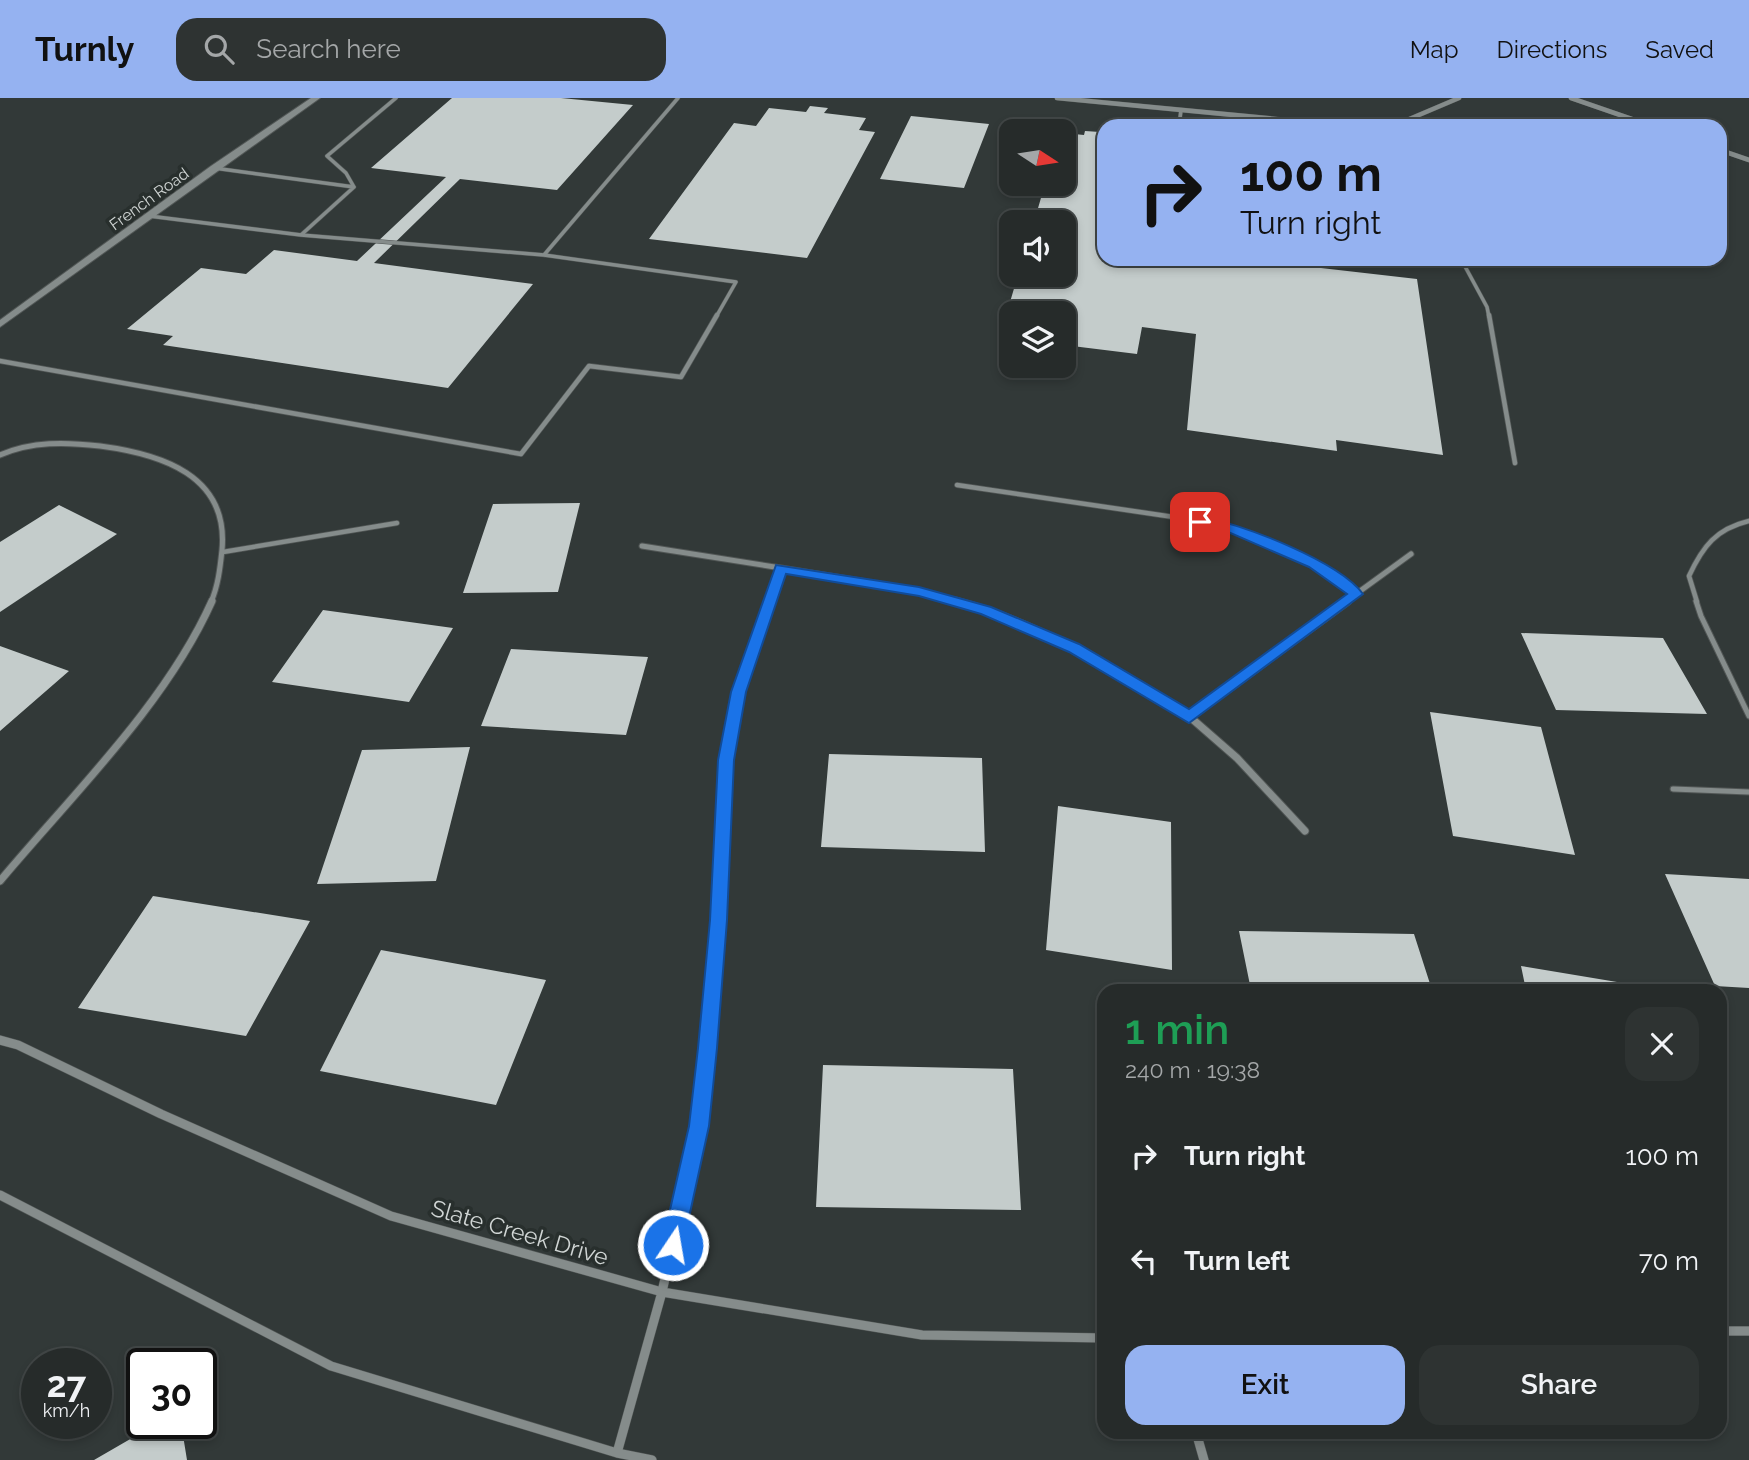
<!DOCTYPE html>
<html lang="en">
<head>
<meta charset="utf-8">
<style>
	:root { --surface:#262b2a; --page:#2e3332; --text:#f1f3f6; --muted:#a4a7a8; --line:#424747; --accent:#95b2f1 }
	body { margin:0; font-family:Raleway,sans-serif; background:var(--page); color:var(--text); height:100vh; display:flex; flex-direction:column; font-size:26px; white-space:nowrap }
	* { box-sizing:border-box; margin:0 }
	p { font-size:23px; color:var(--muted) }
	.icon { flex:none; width:38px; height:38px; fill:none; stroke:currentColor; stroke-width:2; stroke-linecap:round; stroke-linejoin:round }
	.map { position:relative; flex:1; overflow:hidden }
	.details { position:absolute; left:1097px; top:886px; width:630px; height:455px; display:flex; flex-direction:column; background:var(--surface); border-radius:21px; box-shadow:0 4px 10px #0003,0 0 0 2px var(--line) }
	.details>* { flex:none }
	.banner { position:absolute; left:1097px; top:21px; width:630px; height:147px; border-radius:21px; box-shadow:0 4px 10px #0003,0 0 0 2px var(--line); background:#95b2f1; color:#111; overflow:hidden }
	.needle { width:46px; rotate:102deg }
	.fabs { position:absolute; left:999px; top:21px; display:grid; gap:14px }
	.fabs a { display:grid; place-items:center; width:77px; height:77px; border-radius:14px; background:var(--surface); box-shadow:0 4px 10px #0003,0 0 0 2px var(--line); font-size:35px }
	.speed { position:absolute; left:21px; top:1250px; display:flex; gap:14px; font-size:35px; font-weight:700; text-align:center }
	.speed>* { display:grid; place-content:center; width:91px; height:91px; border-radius:50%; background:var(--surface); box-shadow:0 4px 10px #0003,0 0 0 2px var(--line); line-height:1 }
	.speed small { font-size:18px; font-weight:400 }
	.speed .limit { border:4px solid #111; border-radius:10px; background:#fff; color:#111 }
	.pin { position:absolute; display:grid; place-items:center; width:60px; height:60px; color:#fff; margin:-30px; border-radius:14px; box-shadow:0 4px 10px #0006 }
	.me { position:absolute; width:77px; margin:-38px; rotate:12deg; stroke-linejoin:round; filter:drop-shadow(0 0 5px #0008) }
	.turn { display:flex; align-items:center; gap:24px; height:147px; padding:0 28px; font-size:32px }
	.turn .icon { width:91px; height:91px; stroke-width:2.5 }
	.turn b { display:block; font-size:49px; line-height:60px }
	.round { display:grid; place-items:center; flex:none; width:74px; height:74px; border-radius:21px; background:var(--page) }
	.head { display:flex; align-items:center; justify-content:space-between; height:119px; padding:0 28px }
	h1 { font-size:42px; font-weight:600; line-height:52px; color:#1e9e55 }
	.button { display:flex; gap:14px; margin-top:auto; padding:14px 28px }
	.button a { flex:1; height:80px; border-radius:21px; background:var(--accent); color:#111; font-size:28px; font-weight:600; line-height:80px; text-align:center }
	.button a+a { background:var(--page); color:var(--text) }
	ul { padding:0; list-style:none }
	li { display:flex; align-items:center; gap:21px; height:105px; padding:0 28px }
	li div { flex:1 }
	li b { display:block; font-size:26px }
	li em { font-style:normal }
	header { display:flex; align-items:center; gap:42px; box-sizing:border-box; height:98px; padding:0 35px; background:var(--accent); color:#111 }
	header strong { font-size:33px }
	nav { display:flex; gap:38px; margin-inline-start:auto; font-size:24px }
	.search { width:490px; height:63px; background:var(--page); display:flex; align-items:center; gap:18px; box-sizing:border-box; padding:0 24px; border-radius:21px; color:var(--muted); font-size:26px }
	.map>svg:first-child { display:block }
	.building { fill:#c4cccb }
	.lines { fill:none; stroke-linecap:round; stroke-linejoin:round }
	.lane-far2-casing { stroke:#515655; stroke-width:4.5 }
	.lane-far1-casing { stroke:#515655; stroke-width:6 }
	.lane-casing { stroke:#515655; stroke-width:7 }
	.street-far3-casing { stroke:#515655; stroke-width:5 }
	.street-far2-casing { stroke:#515655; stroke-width:7 }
	.street-far1-casing { stroke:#515655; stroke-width:9 }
	.street-casing { stroke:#515655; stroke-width:10 }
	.secondary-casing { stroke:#515655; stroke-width:2 }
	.lane-far2 { stroke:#858c8b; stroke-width:3.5 }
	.lane-far1 { stroke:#858c8b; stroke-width:4.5 }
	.lane { stroke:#858c8b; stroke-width:5 }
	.street-far3 { stroke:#858c8b; stroke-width:4.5 }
	.street-far2 { stroke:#858c8b; stroke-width:5 }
	.street-far1 { stroke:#858c8b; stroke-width:7 }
	.street { stroke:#858c8b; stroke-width:9 }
	.secondary { fill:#858c8b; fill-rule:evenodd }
	.route { fill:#1a73e8; stroke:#114b97; stroke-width:2 }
	.labels { text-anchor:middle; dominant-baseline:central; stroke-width:7; stroke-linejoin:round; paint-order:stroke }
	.far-street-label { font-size:16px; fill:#d0d5d4; stroke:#282f2d }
	.near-street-label { font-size:23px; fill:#d0d5d4; stroke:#282f2d }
</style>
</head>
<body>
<header>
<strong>Turnly</strong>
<div class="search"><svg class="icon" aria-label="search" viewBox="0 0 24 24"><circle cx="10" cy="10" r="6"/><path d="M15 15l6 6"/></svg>Search here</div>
<nav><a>Map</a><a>Directions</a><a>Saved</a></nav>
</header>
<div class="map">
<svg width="1749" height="1362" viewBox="0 0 1749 1362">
	<rect width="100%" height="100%" fill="#323938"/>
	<path class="building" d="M452,0h109l72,7 -76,85 -97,-11 -86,84 159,21 -85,104 -285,-43 10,-9 -46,-7 74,-61 45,6 28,-24 83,11 89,-84 -75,-9z
		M810,8l18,2 -4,5 42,5 -7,12 16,2 -68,126 -158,-19 85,-116 22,3 13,-18 37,4z
		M911,18l78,8 -25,64 -84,-9z
		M1085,33l15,1 -1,5 5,1v121h217v9l96,11 26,176 -107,-15 1,11 -150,-21 9,-96 -54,-7 -5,27 -73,-9v-32h-52v25l-12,-2 18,-61h46v-53h-30l11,-38h19v-51l20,2z
		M580,405l-22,89 -95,1 30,-89z
		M59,407l58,29 -117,78v-70z
		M323,512l130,18 -44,74 -137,-20z
		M1521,535l142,5 44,76 -151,-4z
		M0,548l69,25 -69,60z
		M511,551l137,8 -22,78 -145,-9z
		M1430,614l111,15 34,128 -122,-19z
		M470,649l-34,134 -119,3 45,-134z
		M829,656l153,4 3,94 -164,-5z
		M1058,708l113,16 1,148 -126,-20z
		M1665,776l84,5v109l-34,-2z
		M153,798l157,25 -64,115 -168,-28z
		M1239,833l175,3 18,56h-181z
		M381,852l165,30 -50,125 -176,-34z
		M1521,868l132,22v2h-127z
		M823,967l190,4 8,141 -205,-3z
		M158,1325h23l6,37h-93z"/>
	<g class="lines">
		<defs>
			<path id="lane-far2" d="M1179,28l2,-16
				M354,89l-8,-14 -19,-17 69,-58
				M149,118l152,19 53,-48 -140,-19
				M301,137l243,20 192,27 -20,35
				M544,157l134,-157
				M1461,161l26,48 2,10"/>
			<path id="lane-far1" d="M1489,217l26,148
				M0,263l521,93 68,-88 92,11 36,-62
				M957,387l264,39 93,39 42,31
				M223,454l174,-29
				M1697,504l-8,-26c14,-30 27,-47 60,-55"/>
			<path id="lane" d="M1696,503l5,15 48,100
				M1673,691l76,3"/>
			<path id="street-far3" d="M1057,0l292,28
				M1571,0l81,28
				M1393,28l66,-28
				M1720,52l29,10"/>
			<path id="street-far2" d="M0,357c32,-14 66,-13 100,-9 61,8 129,29 122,104 -2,19 -4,36 -11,52
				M642,448l139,22
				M769,504l12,-34 116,19 65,15
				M1345,504l66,-48"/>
			<path id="street-far1" d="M956,503c85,22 160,71 234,116l158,-116
				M1190,619l47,41 68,73
				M0,783c72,-86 166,-177 212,-280
				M714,877c7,-72 5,-144 12,-215 6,-55 25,-107 44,-159"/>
			<path id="street" d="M0,942l18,5 143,69 230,102 271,76 260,43 182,3
				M0,1097l331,171 286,87 35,7
				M1720,1233h29
				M1196,1334l8,28
				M617,1355l45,-161 37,-166 15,-153"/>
			<path id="secondary" d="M311,0h9l-320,229v-7l211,-154z"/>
		</defs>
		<use href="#lane-far2" class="lane-far2-casing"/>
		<use href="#lane-far1" class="lane-far1-casing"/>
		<use href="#lane" class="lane-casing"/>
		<use href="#street-far3" class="street-far3-casing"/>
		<use href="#street-far2" class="street-far2-casing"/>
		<use href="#street-far1" class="street-far1-casing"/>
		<use href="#street" class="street-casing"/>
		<use href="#secondary" class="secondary-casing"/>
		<use href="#lane-far2" class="lane-far2"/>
		<use href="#lane-far1" class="lane-far1"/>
		<use href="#lane" class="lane"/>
		<use href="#street-far3" class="street-far3"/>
		<use href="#street-far2" class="street-far2"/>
		<use href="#street-far1" class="street-far1"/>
		<use href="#street" class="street"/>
		<use href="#secondary" class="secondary"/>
	</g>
	<path class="route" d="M1200,419c39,5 140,45 163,77l-174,129 -120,-71 -88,-38 -62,-18 -133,-22 -40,118 -12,68 -7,160 -10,128 -8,78 -26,119 -3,7 -7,3 -8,-3 -3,-7 27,-119 9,-78 12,-128 8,-160 13,-68 45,-127 143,22 72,20 88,37 110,65 158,-115 -38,-27 -90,-39 -23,-3v-6z"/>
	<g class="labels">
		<g class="far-street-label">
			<text transform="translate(149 101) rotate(-36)">French Road</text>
		</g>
		<g class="near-street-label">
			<text transform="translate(520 1134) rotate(16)">Slate Creek Drive</text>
		</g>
	</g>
</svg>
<div class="fabs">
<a><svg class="needle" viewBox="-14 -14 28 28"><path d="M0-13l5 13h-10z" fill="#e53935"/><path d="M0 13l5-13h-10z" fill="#a4a7a8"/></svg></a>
<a><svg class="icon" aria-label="sound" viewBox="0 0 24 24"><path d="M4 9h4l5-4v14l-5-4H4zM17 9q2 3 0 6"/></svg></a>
<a><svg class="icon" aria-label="layers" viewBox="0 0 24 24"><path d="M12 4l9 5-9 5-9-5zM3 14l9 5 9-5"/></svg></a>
</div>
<div class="speed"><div>27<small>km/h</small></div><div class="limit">30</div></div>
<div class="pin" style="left:1200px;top:424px;background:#d93025"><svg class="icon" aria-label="arrive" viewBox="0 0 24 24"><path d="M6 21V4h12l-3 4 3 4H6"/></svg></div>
<svg class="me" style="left:673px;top:1147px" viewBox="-20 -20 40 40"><circle r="17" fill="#1a73e8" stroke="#fff" stroke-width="3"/><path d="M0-11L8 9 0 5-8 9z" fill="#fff"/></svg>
<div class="banner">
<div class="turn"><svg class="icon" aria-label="right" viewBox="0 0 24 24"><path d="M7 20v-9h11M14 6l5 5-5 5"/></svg><div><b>100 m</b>Turn right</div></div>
</div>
<section class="details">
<div class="head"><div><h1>1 min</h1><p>240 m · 19:38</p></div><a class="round"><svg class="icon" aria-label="close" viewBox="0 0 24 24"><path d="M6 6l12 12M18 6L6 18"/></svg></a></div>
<ul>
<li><svg class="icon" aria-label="right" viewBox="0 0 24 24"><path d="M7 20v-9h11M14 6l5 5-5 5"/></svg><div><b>Turn right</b></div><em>100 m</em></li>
<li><svg class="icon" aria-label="left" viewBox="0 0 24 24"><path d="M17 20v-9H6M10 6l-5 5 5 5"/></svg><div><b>Turn left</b></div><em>70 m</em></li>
</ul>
<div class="button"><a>Exit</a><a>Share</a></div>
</section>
</div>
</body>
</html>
